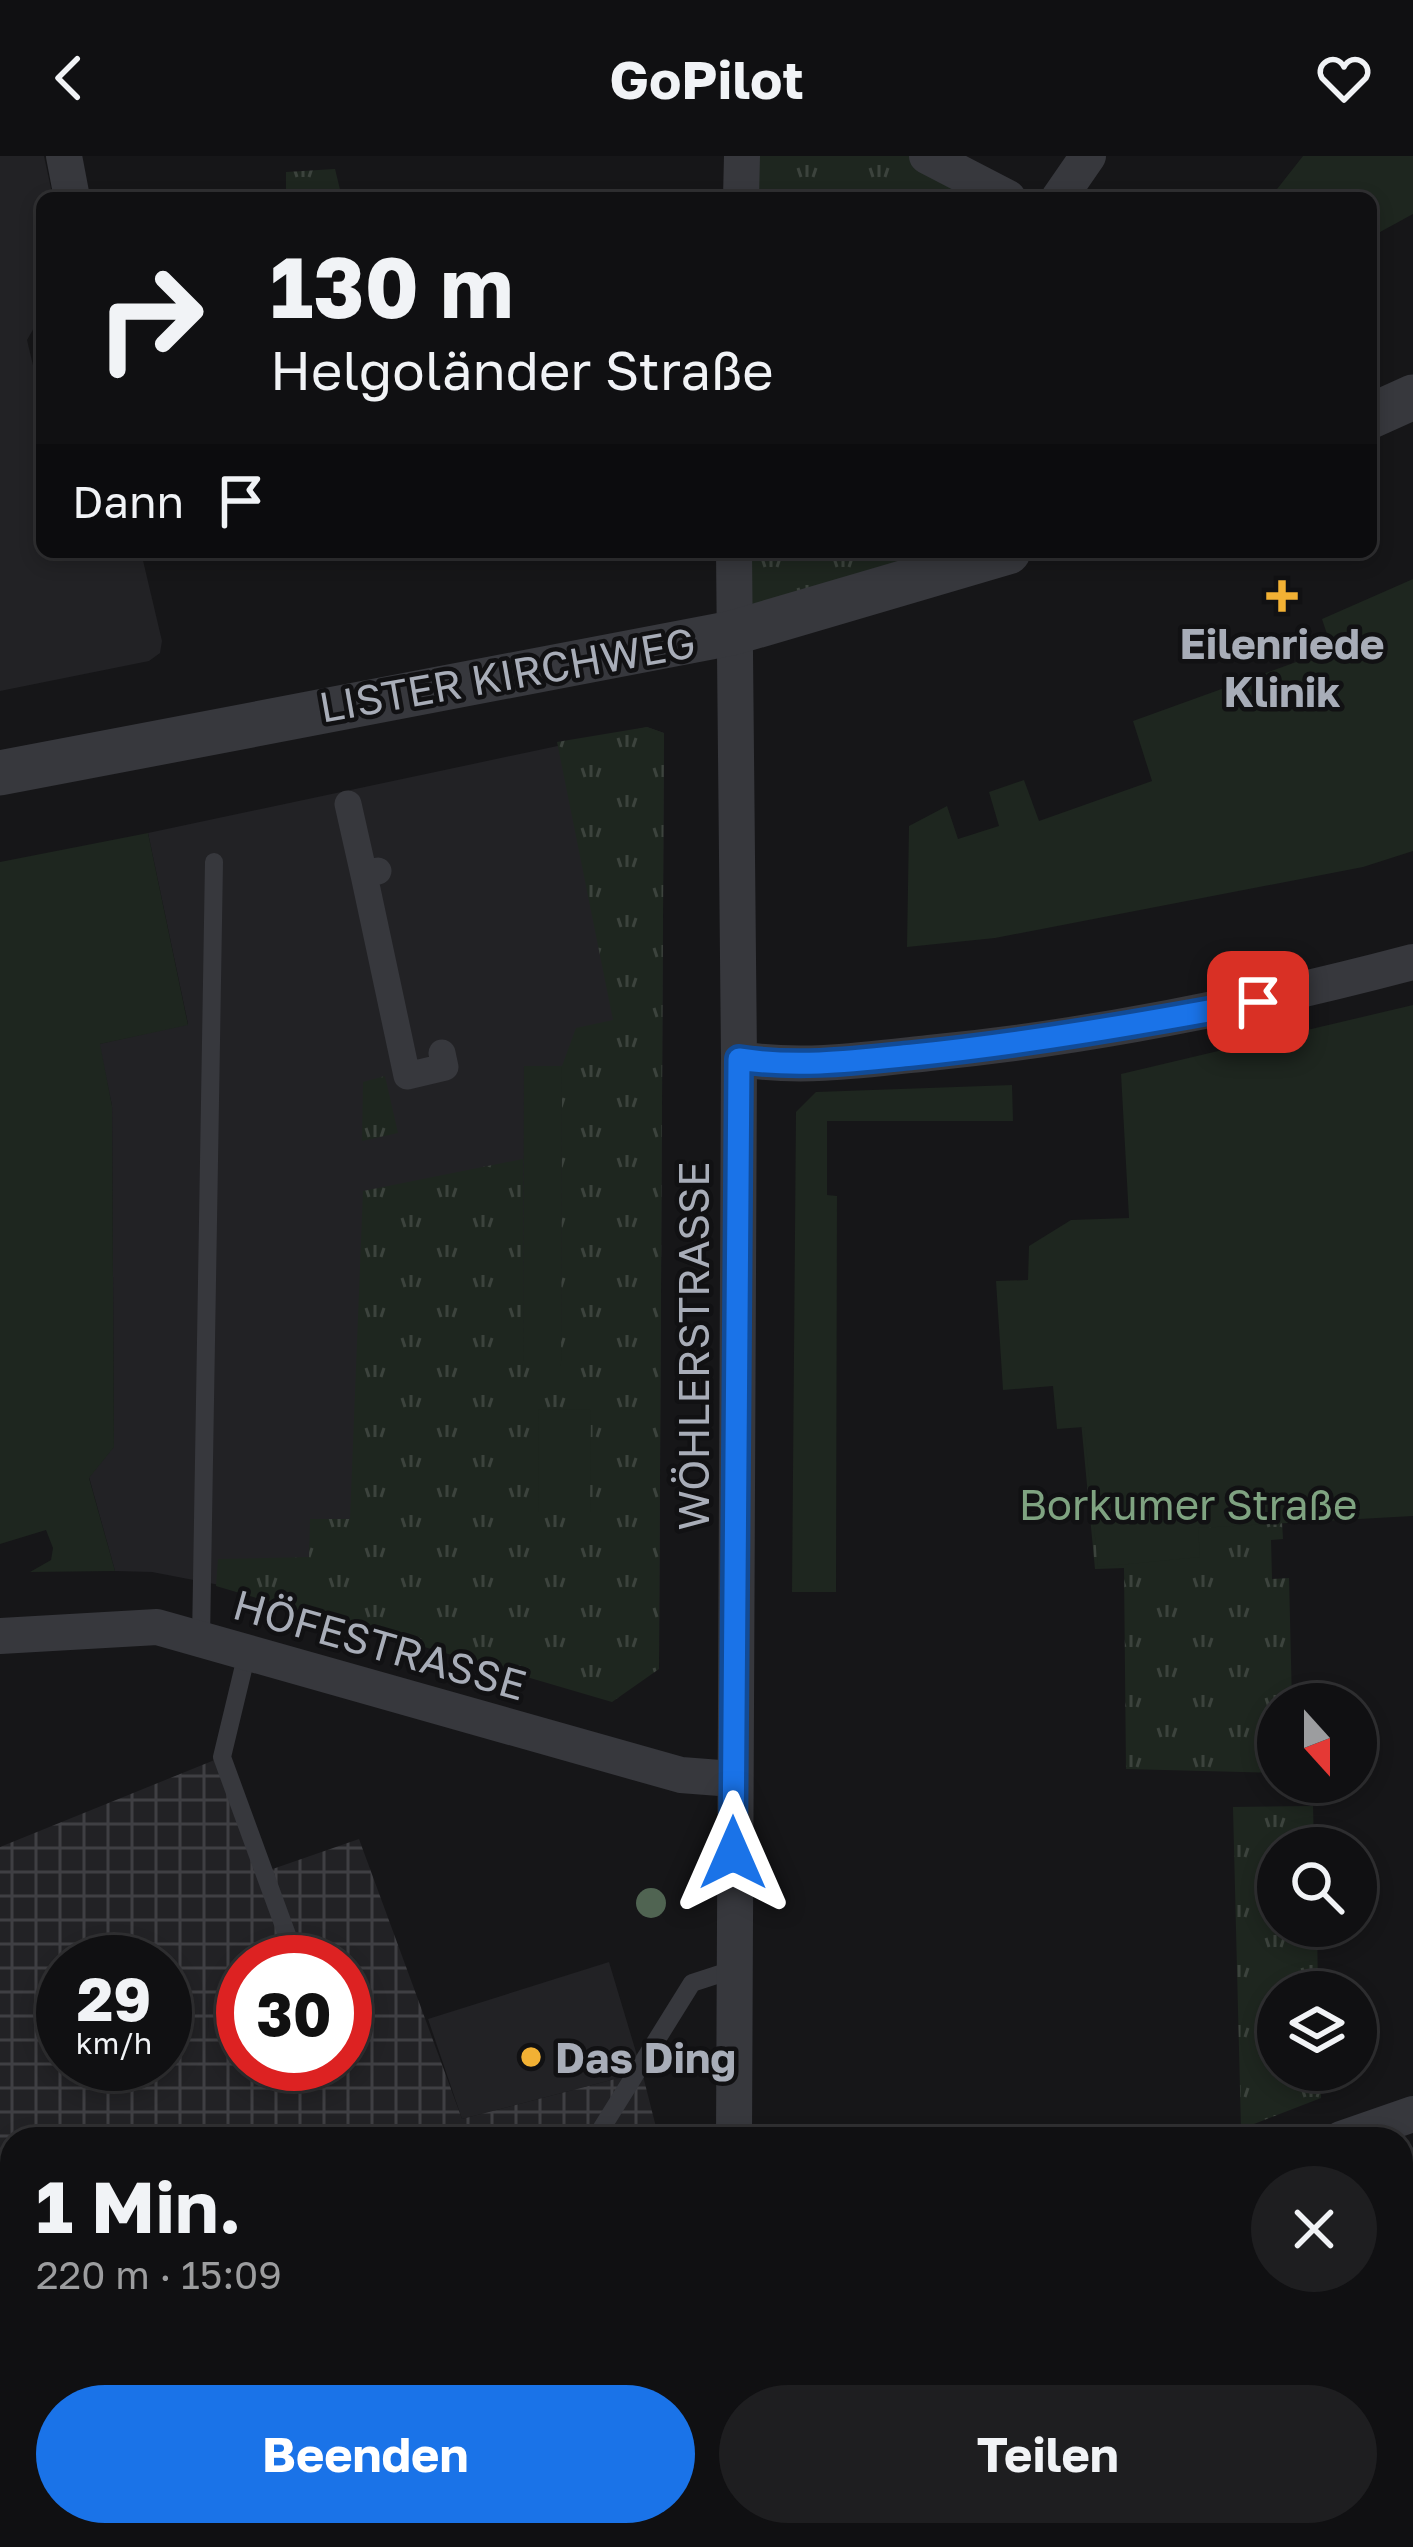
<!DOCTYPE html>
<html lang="de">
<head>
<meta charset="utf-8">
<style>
	:root { --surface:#101012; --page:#1e1e20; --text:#f1f3f6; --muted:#9c9d9f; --line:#303032; --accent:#1a73e8 }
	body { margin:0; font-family:"Golos Text",sans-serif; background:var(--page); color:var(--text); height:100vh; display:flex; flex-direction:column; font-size:45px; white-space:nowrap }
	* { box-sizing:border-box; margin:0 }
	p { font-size:39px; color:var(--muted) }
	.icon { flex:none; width:66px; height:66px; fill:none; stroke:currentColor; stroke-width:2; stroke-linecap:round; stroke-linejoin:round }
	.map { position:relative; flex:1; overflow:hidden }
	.drawer { position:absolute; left:0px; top:1971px; width:1413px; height:420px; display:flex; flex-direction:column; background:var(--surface); border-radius:36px 36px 0 0; box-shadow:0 6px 18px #0003,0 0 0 3px var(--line) }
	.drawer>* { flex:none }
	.banner { position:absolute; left:36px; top:36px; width:1341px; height:366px; border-radius:18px; box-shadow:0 6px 18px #0003,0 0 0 3px var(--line); background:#101012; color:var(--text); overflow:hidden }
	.needle { width:78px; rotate:159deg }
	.buttons { position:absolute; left:1257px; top:1527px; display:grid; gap:24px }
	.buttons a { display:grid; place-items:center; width:120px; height:120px; border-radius:50%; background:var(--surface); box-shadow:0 6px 18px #0003,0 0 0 3px var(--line); font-size:60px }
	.speed { position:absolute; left:36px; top:1779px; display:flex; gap:24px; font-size:60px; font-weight:700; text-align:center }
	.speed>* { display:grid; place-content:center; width:156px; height:156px; border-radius:50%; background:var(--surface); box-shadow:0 6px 18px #0003,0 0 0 3px var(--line); line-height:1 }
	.speed small { font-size:30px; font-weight:400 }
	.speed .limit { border:18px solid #d22; background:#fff; color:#111 }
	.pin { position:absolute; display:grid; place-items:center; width:102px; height:102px; color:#fff; margin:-51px; border-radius:24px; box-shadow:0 6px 18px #0006 }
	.me { position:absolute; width:132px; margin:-66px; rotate:0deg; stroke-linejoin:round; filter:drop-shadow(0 0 9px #0008) }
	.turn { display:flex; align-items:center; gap:42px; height:252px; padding:0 36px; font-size:54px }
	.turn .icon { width:156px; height:156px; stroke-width:2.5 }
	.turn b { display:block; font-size:84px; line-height:102px }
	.then { display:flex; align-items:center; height:114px; padding:0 36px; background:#0003; gap:24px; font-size:45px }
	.round { display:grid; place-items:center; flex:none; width:126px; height:126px; border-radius:63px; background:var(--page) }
	.summary { display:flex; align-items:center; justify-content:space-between; height:204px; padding:0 36px }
	h1 { font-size:72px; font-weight:700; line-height:90px }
	.button { display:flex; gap:24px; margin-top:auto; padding:24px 36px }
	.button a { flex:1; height:138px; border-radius:72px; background:var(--accent); color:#fff; font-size:48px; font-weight:700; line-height:138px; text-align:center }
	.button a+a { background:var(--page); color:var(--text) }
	header { display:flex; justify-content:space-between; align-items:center; height:156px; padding:0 36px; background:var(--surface); font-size:54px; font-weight:700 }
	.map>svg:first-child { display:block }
	.built { fill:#222225 }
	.industrial { fill:url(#industrial-grid); fill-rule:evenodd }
	.grass { fill:url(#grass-tufts) }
	.garden { fill:#1e261f }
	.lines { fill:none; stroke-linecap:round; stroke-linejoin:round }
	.service { stroke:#37383d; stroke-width:18 }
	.pedestrian { stroke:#37383d; stroke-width:27 }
	.minor { stroke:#37383d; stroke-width:36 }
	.tertiary { stroke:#37383d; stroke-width:45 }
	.tree { fill:#506452 }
	.route-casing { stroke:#114b97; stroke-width:30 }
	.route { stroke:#1a73e8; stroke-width:21 }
	.poi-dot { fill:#f2b134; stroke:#111113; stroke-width:4.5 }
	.labels { text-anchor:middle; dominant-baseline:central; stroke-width:9; stroke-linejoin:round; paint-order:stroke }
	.poi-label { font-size:42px; font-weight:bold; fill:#a8adb8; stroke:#111113 }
	.street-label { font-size:42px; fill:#a8adb8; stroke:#111113 }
	.park-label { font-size:42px; fill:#7fa381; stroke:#111113 }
</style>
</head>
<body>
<header><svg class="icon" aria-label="back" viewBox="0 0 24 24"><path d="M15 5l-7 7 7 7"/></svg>GoPilot<svg class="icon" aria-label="heart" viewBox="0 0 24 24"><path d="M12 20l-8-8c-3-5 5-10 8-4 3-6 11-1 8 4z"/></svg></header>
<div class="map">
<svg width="1413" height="2391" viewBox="0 0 1413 2391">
	<defs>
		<pattern id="industrial-grid" width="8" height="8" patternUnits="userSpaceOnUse" patternTransform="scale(3)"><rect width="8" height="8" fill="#222225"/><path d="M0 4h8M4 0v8" fill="none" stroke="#3f3f43"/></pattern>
		<pattern id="grass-tufts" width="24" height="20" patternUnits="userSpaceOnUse" patternTransform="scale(3)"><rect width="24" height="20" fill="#1e261f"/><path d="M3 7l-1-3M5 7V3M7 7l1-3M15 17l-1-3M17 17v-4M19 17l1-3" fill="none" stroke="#3c433d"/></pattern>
	</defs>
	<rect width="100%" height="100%" fill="#161618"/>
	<path class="built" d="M0,0h44l9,42h-11v116l-15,26 15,63v149h99l21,89 -2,12 -11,8 -149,30z
		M647,571l17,6 -5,936 -507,-97 -37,-1 -26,-94 25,-31 -2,-340 -13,-62 89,-20 -40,-191z
		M609,1806l33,110 -180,47 -34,-100z
		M115,2379h652l3,12h-649z"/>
	<path class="industrial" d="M222,1601l42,115 95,-33 103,280 180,-47 17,67h-647v396h103l6,12h-121v-700zM63,1806h102v102h-102zM243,1806h102v102h-102z"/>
	<path class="grass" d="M742,0h185l81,42h-267z
		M335,13l7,29h-56v-26z
		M734,396h274l-276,81z
		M647,571l17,6 -5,936 -47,33 -396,-116 2,-27 91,-2 1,-38h40l13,-328 160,-32v207h38l1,-300 14,-38 37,-8 -56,-278z
		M385,920l13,57 -36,8 1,-59z
		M1275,1249l8,134 -12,1 1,39 17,-1 3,126h-14v69l-152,-4 -2,-201 -29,1 -14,-148z
		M1313,1650l1,42h-36v78h39l1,66h-40v78h43v28l-80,31 -8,-322z"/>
	<path class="garden" d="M1303,0h110v58l-42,23v-39h-101z
		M1413,423v272l-50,16 -368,71 -88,9 2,-121 38,-20 11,33 41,-13 -10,-34 35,-12 15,41 113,-40 -19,-60 199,-72 -10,-30z
		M148,677l40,192 -88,19 12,62 2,341 -25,31 26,93 -85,1 21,-12 2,-12 -7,-18 -46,14v-682z
		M1413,849v511l-215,12 2,29 -102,10 -14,-140 -27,2 -4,-43 -50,4 -7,-109 32,-1 1,-34 42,-26 58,-2 -8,-144z
		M524,910h38l-1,300h-38z
		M1012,929l1,36h-186v74l10,1 -1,396h-44l4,-480 20,-20z
		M539,1253l52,1 -1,102h-52z"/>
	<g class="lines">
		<path class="service" d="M201,1484l13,-778
			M247,1497l-25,104 75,205
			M595,1983l97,-156 40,-13"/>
		<path class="pedestrian" d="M348,648l16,71 14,-4
			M364,719l43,201 38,-9 -3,-14"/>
		<path class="minor" d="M64,0l8,42
			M927,0l81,42
			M741,42l1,-42
			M1059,42l29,-42
			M739,903c64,10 126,1 190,-6 164,-16 325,-49 484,-91
			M0,1480l157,-9 524,148 52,4
			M734,1983l5,-1080 -5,-507
			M1341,1983l72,-25
			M841,2379l4,12"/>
		<path class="tertiary" d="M1371,260l42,-19
			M0,617l732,-140 276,-81"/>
	</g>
	<circle class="tree" cx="651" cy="1747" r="15"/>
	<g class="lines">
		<defs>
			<path id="route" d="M733,1697l6,-794c58,9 115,2 174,-4 116,-12 230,-32 345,-53"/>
		</defs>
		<use href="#route" class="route-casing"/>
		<use href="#route" class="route"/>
	</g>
	<g class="poi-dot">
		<path d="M1276 422h12v12h12v12h-12v12h-12v-12h-12v-12h12z"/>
		<circle cx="531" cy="1901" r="12"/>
	</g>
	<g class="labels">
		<g class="poi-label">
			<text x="1282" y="487">Eilenriede<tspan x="1282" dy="48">Klinik</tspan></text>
			<text x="555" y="1901" text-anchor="start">Das Ding</text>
		</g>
		<g class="street-label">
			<text transform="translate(507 518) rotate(-10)">LISTER KIRCHWEG</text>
			<text transform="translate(693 1190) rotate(-90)">WÖHLERSTRASSE</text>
			<text transform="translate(380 1488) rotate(16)">HÖFESTRASSE</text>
		</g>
		<g class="park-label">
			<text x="1188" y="1348">Borkumer Straße</text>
		</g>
	</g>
</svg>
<div class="buttons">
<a><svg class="needle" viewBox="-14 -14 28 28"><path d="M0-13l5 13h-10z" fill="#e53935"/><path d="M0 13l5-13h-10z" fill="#9c9d9f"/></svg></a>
<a><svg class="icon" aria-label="search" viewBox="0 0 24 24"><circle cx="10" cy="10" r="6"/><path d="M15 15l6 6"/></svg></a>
<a><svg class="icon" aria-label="layers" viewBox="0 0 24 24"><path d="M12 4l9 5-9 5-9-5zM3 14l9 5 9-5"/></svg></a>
</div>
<div class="speed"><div>29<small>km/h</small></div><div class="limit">30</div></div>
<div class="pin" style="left:1258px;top:846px;background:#d93025"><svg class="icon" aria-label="arrive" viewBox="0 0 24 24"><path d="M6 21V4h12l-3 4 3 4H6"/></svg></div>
<svg class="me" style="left:733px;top:1697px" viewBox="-20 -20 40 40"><path d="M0-17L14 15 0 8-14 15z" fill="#1a73e8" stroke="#fff" stroke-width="4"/></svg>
<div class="banner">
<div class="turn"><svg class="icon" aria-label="right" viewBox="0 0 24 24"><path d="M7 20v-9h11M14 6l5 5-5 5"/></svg><div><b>130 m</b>Helgoländer Straße</div></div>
<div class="then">Dann<svg class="icon" aria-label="arrive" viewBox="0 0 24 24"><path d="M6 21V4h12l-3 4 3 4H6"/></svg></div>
</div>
<section class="drawer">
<div class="summary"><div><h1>1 Min.</h1><p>220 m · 15:09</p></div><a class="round"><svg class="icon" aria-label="close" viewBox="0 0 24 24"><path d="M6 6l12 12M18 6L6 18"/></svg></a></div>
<div class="button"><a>Beenden</a><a>Teilen</a></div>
</section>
</div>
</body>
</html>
